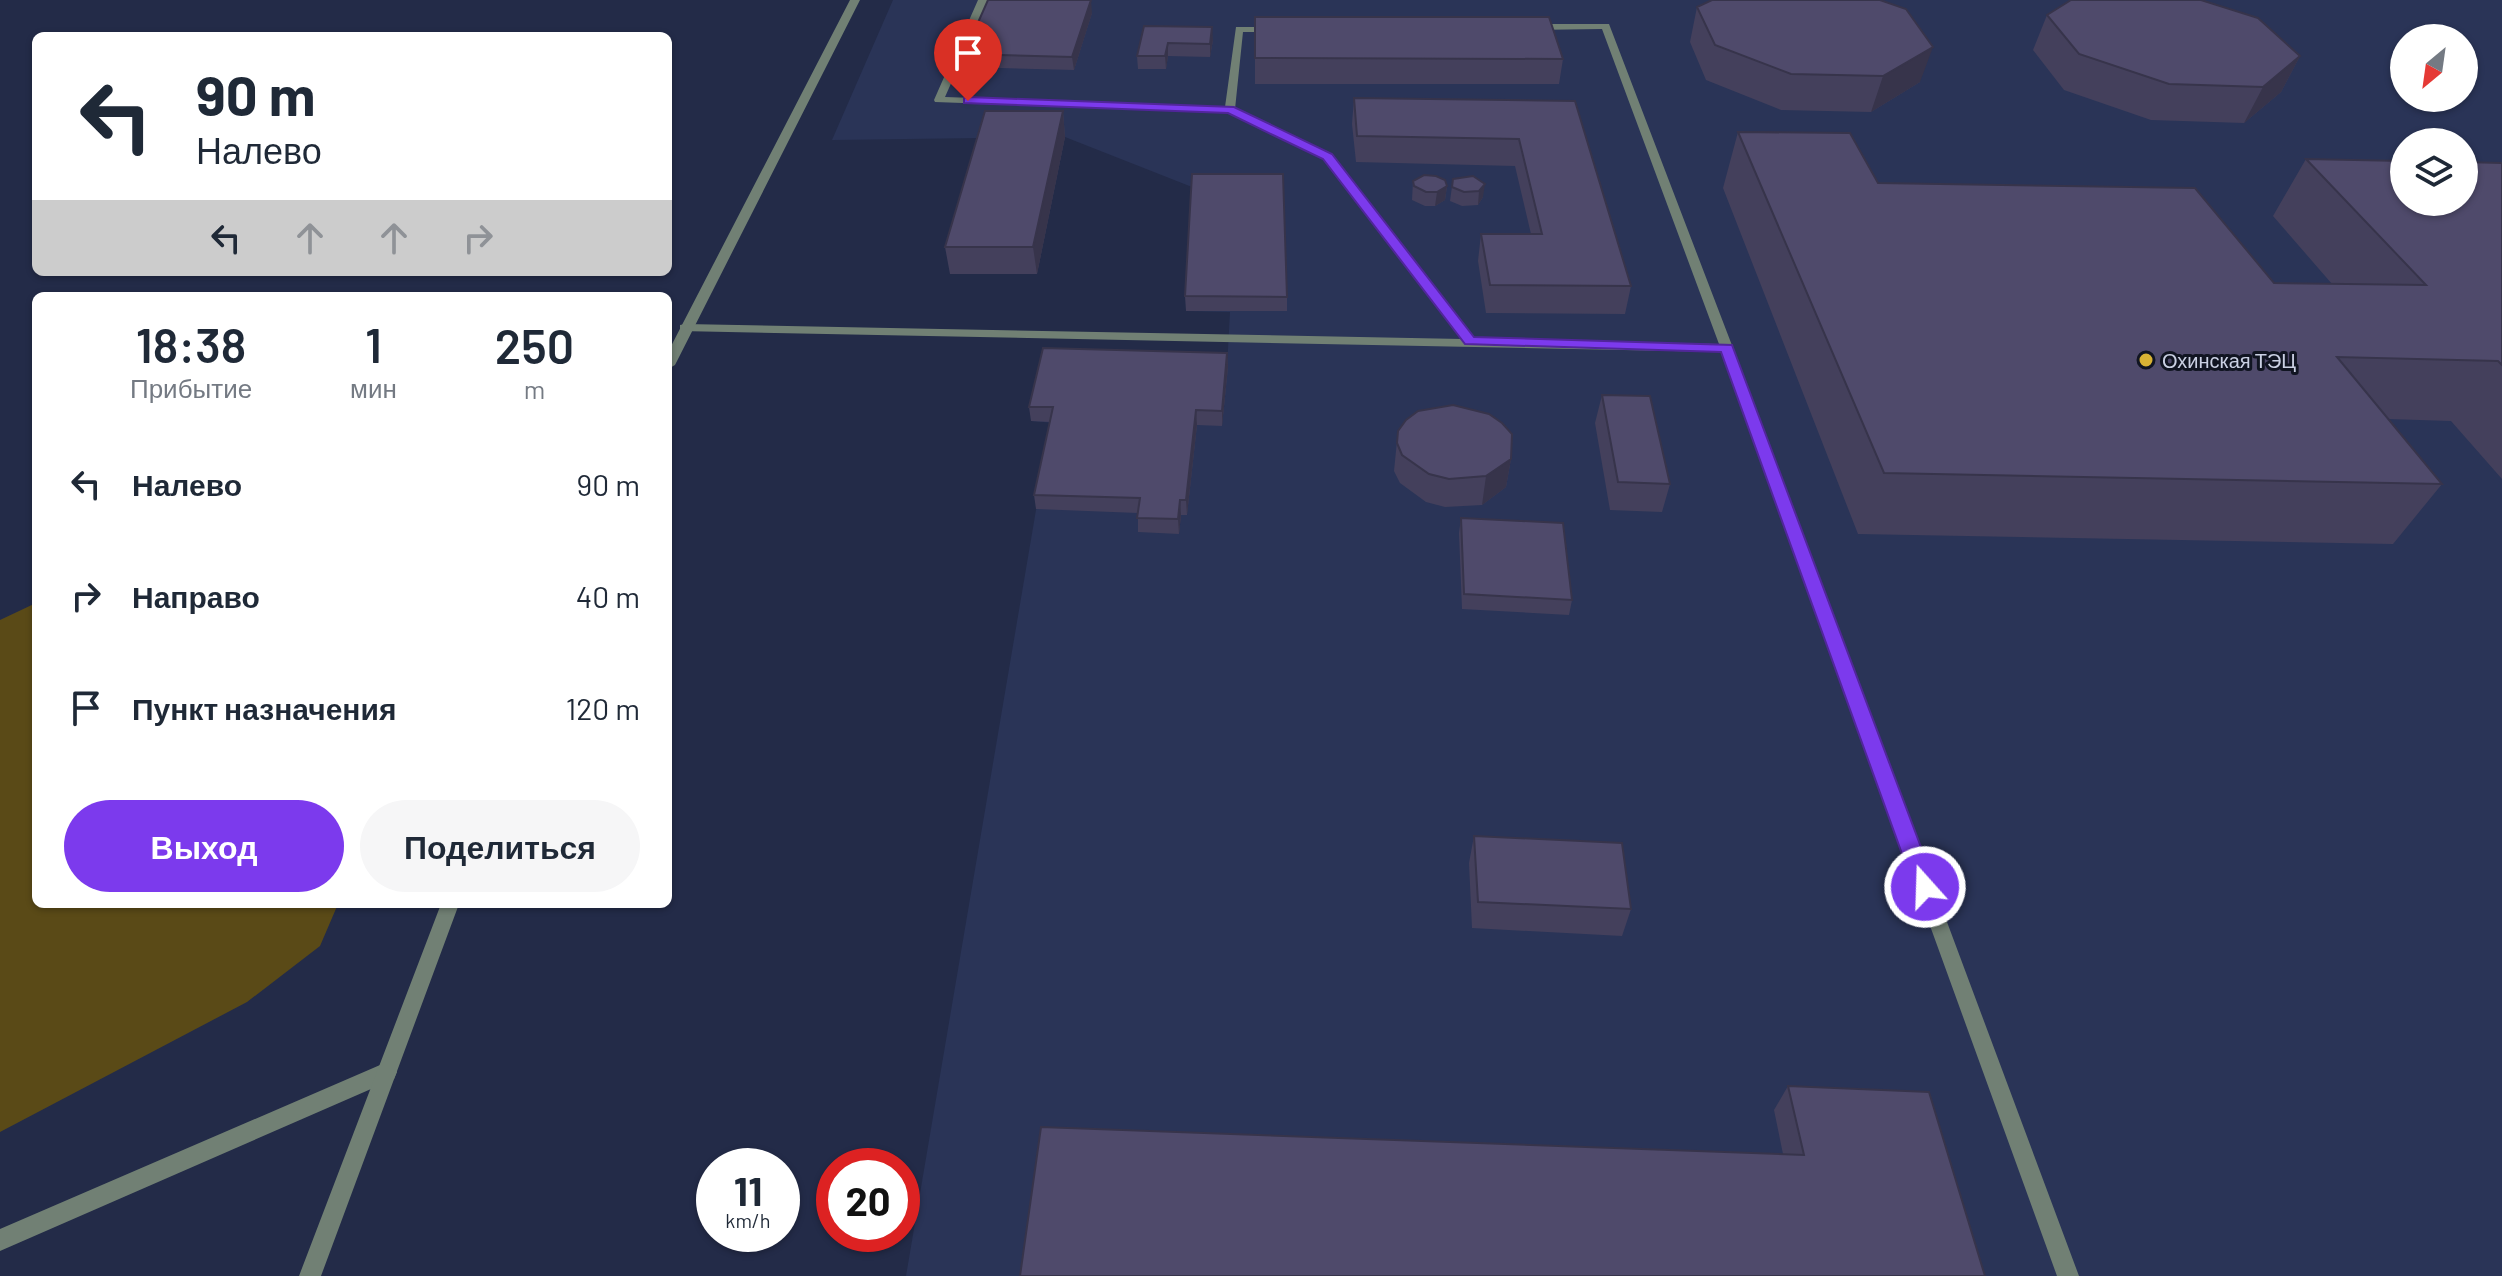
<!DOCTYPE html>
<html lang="ru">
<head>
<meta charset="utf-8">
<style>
	:root { --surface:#fff; --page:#f6f6f7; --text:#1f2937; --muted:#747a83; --accent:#7c3aed }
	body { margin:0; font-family:Barlow,sans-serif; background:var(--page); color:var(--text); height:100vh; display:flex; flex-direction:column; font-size:30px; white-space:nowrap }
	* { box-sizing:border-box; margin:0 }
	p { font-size:26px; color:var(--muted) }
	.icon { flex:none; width:44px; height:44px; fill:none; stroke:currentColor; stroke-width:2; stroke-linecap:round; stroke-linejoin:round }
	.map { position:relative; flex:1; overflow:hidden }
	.side { position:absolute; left:32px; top:292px; width:640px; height:616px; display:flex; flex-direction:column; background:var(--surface); border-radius:12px; box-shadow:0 2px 6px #0004 }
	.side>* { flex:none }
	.hud { position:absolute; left:32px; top:32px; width:640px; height:244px; border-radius:12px; box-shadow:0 2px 6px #0004; background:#fff; color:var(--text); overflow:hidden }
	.needle { width:52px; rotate:209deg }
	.buttons { position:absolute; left:2390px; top:24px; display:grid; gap:16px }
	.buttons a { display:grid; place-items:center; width:88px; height:88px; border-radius:50%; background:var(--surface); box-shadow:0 2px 6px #0004; font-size:40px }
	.speed { position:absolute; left:696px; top:1148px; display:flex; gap:16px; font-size:40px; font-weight:700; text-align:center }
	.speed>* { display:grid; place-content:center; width:104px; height:104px; border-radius:50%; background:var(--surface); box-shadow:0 2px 6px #0004; line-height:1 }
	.speed small { font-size:20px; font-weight:400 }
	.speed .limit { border:12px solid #d22; background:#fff; color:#111 }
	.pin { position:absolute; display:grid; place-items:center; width:68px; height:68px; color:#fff; margin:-82px -34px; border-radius:50% 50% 50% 0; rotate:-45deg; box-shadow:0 0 8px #0007 }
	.pin .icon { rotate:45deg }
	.me { position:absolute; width:88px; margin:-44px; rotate:340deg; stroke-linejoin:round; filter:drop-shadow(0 0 6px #0008) }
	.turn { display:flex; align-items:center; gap:28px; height:168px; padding:0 32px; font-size:36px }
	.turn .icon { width:104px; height:104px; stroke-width:2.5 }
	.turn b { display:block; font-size:56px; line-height:68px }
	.lanes { display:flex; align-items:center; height:76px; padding:0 32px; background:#0003; justify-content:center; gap:40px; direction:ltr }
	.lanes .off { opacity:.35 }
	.eta { display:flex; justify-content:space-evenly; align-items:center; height:136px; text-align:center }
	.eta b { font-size:48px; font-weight:600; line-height:56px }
	.action { display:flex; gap:16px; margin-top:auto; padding:16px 32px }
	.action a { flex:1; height:92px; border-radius:48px; background:var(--accent); color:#fff; font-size:32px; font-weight:600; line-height:92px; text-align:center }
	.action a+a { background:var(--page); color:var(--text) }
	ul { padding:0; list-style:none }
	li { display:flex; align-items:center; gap:24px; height:112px; padding:0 32px }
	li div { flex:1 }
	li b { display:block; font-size:30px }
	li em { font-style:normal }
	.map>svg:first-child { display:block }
	.built { fill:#2a3457; fill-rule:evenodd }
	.green { fill:#5a4a17 }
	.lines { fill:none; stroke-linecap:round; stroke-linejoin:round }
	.service { fill:#718074; fill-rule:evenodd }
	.minor { fill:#718074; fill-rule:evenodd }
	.wall { fill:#44405c }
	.shaded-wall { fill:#37344b }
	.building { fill:#4f4a6b; stroke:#37344b; stroke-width:2 }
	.route { fill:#7c3aed; stroke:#51269a; stroke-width:2 }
	.poi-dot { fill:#d9b334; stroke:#111522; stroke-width:3 }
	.labels { text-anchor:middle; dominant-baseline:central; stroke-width:6; stroke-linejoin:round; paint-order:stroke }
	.poi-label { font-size:20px; fill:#cad0e3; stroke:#111522; text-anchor:start }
</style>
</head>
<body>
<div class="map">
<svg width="2502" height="1276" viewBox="0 0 2502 1276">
	<rect width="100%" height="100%" fill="#232b48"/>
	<path class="built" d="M893,0h1609v1276h-1596l130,-766 19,-87 -24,-2 196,-54 3,-55 -44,-1 6,-124 -127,-50 -233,3zM2404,38h60v60h-60zM2404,142h60v60h-60z"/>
	<path class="green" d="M36,603v301h302l-18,42 -73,56 -247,130v-512z"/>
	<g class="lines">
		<path class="service" d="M978,0h10l-43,97 280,10 11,-80h44v4l-3,1h-34l-8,77 97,46 143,184 244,5 -117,-315 -70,1 -5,-3 5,-3h77l124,324 346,928h-22l-335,-924 -1042,-21v-6l5,-1 777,15 -138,-180 -96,-46 -293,-11 -1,-2z
			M387,1062l7,3 3,7 -3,7 -394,172v-22z"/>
		<path class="minor" d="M850,0h10l-185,365 -7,4v-17z
			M441,904h18l-138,372h-22z"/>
	</g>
	<path class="wall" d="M1697,7l223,75 -49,30 -90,-2 -75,-30 -16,-38z
		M1092,13l-18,57 -108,-3 -2,-13z
		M2047,15l253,41 -19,36 -37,31 -93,-3 -87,-30 -31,-40z
		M1255,17l308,42 -4,25h-304z
		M1144,26l69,14 -3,17 -42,-1 -2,13h-28l-1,-13z
		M1354,98l221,3 56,185 -6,28 -139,-1 -8,-52 3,-27h50l-16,-68 -159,-4 -4,-38z
		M1063,111l2,26 -28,137h-87l-5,-27z
		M1738,132l140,51 396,100 58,1 -59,-68 33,-57 196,4v316l-51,-58 -63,-2 54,65 -49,60 -535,-10 -135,-346z
		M1473,176l10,21 -5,8 -16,1 -12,-5 3,-22z
		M1413,181l34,5 -2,14 -10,6h-10l-13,-6z
		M1185,296l102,1v14h-101z
		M1227,353l1,14 -6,59 -25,-1 -10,90h-6l-2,19 -41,-2v-19l-102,-4 -2,-14 16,-73 -19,-1 -2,-14z
		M1602,395l68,89 -8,28 -52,-2 -15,-87z
		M1398,431l113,28 -5,28 -24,18 -37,2 -19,-5 -26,-19 -6,-12z
		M1461,518l111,82 -3,15 -107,-6 -3,-76z
		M1474,836l157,73 -9,27 -150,-8 -3,-65z
		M1788,1086l197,190 -202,-122 -9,-44z"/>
	<path class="shaded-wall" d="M1091,0l1,13 -18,57 -2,-13z
		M1212,27l1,13 -3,17v-13z
		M1168,43v13l-2,13 -1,-13z
		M1933,47l-13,35 -49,30 12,-36z
		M2300,56l-19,36 -37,31 19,-36z
		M1063,111l2,26 -28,137 -4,-27z
		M1485,184l-2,13 -5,8 1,-14z
		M1447,186l-2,14 -10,6 2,-14z
		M1227,353l1,14 -6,59v-15z
		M1196,410l1,15 -10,90 -1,-15z
		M1511,459l-5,28 -24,18 4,-29z
		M1180,500l1,15 -2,19 -1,-15z"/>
	<path class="building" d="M988,0h103l-19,57 -108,-3z
		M1712,0h168l26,9 27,38 -50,29 -92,-2 -76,-29 -18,-38z
		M2071,0h130l57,18 42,38 -37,31 -94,-3 -90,-30 -32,-39z
		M1255,17h294l14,42 -308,-1z
		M1144,26l68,1 -2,17 -42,-1 -3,13h-28z
		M1354,98l221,3 56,185 -141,-1 -9,-51h61l-23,-95 -162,-3z
		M985,111h78l-30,136h-88z
		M1738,132l112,1 28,50 317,5 79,95 152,2 -120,-126 98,2v41h60v-40l38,1v202l-4,-4 -161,-4 105,127 -558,-11z
		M1192,174h91l4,123 -102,-1z
		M1424,175l12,1 9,4 2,6 -10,6h-11l-12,-6 -1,-5z
		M1473,176l12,8 -6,7 -15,1 -12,-5 1,-8z
		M1043,348l184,5 -5,58 -26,-1 -10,90h-6l-2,19 -41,-1 3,-20 -106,-3 19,-88h-24z
		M1602,395l48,1 20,88 -52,-2z
		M1453,405l36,9 13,9 10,11 -1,25 -25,17 -37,3 -20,-5 -27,-19 -5,-12 1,-12 8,-11 12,-9z
		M1461,518l102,5 9,77 -108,-6z
		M1474,836l148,7 9,66 -153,-7z
		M1788,1086l141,6 56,184h-965l21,-149 763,28z"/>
	<path class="route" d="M968,97l266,10 98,47 142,183 258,8 204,542 -4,6h-14l-4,-6 -193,-535 -256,-8 -142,-185 -48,-23 -47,-23 -264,-10v-5z"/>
	<circle class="poi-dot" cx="2146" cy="360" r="8"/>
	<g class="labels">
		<g class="poi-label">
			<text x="2162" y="360">Охинская ТЭЦ</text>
		</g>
	</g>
</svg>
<div class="buttons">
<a><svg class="needle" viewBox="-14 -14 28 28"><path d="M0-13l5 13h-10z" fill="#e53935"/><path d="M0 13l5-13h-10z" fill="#747a83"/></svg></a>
<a><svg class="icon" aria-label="layers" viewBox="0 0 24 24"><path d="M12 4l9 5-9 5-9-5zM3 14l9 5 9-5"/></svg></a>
</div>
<div class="speed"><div>11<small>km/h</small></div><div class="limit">20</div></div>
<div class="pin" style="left:968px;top:101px;background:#d93025"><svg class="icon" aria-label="arrive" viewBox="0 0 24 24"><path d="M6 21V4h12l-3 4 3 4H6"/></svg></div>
<svg class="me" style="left:1925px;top:887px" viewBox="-20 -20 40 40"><circle r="17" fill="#7c3aed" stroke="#fff" stroke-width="3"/><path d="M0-11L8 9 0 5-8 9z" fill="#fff"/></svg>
<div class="hud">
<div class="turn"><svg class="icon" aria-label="left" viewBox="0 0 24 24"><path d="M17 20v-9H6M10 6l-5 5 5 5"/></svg><div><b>90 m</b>Налево</div></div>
<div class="lanes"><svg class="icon" aria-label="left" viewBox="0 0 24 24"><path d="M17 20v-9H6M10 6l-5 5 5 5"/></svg><svg class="icon off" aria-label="ahead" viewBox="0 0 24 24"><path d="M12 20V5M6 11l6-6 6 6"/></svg><svg class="icon off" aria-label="ahead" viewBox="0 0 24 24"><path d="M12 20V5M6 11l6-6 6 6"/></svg><svg class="icon off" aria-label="right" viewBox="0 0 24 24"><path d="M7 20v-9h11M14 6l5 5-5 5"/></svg></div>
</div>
<section class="side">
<div class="eta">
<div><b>18:38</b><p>Прибытие</p></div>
<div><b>1</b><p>мин</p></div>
<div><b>250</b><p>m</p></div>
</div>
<ul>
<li><svg class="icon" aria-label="left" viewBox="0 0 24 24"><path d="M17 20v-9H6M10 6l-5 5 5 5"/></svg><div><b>Налево</b></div><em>90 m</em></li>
<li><svg class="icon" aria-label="right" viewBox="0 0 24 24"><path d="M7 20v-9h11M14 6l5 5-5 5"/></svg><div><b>Направо</b></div><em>40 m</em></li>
<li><svg class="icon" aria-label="arrive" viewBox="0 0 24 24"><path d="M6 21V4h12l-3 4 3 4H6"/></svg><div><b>Пункт назначения</b></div><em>120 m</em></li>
</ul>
<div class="action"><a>Выход</a><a>Поделиться</a></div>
</section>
</div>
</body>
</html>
